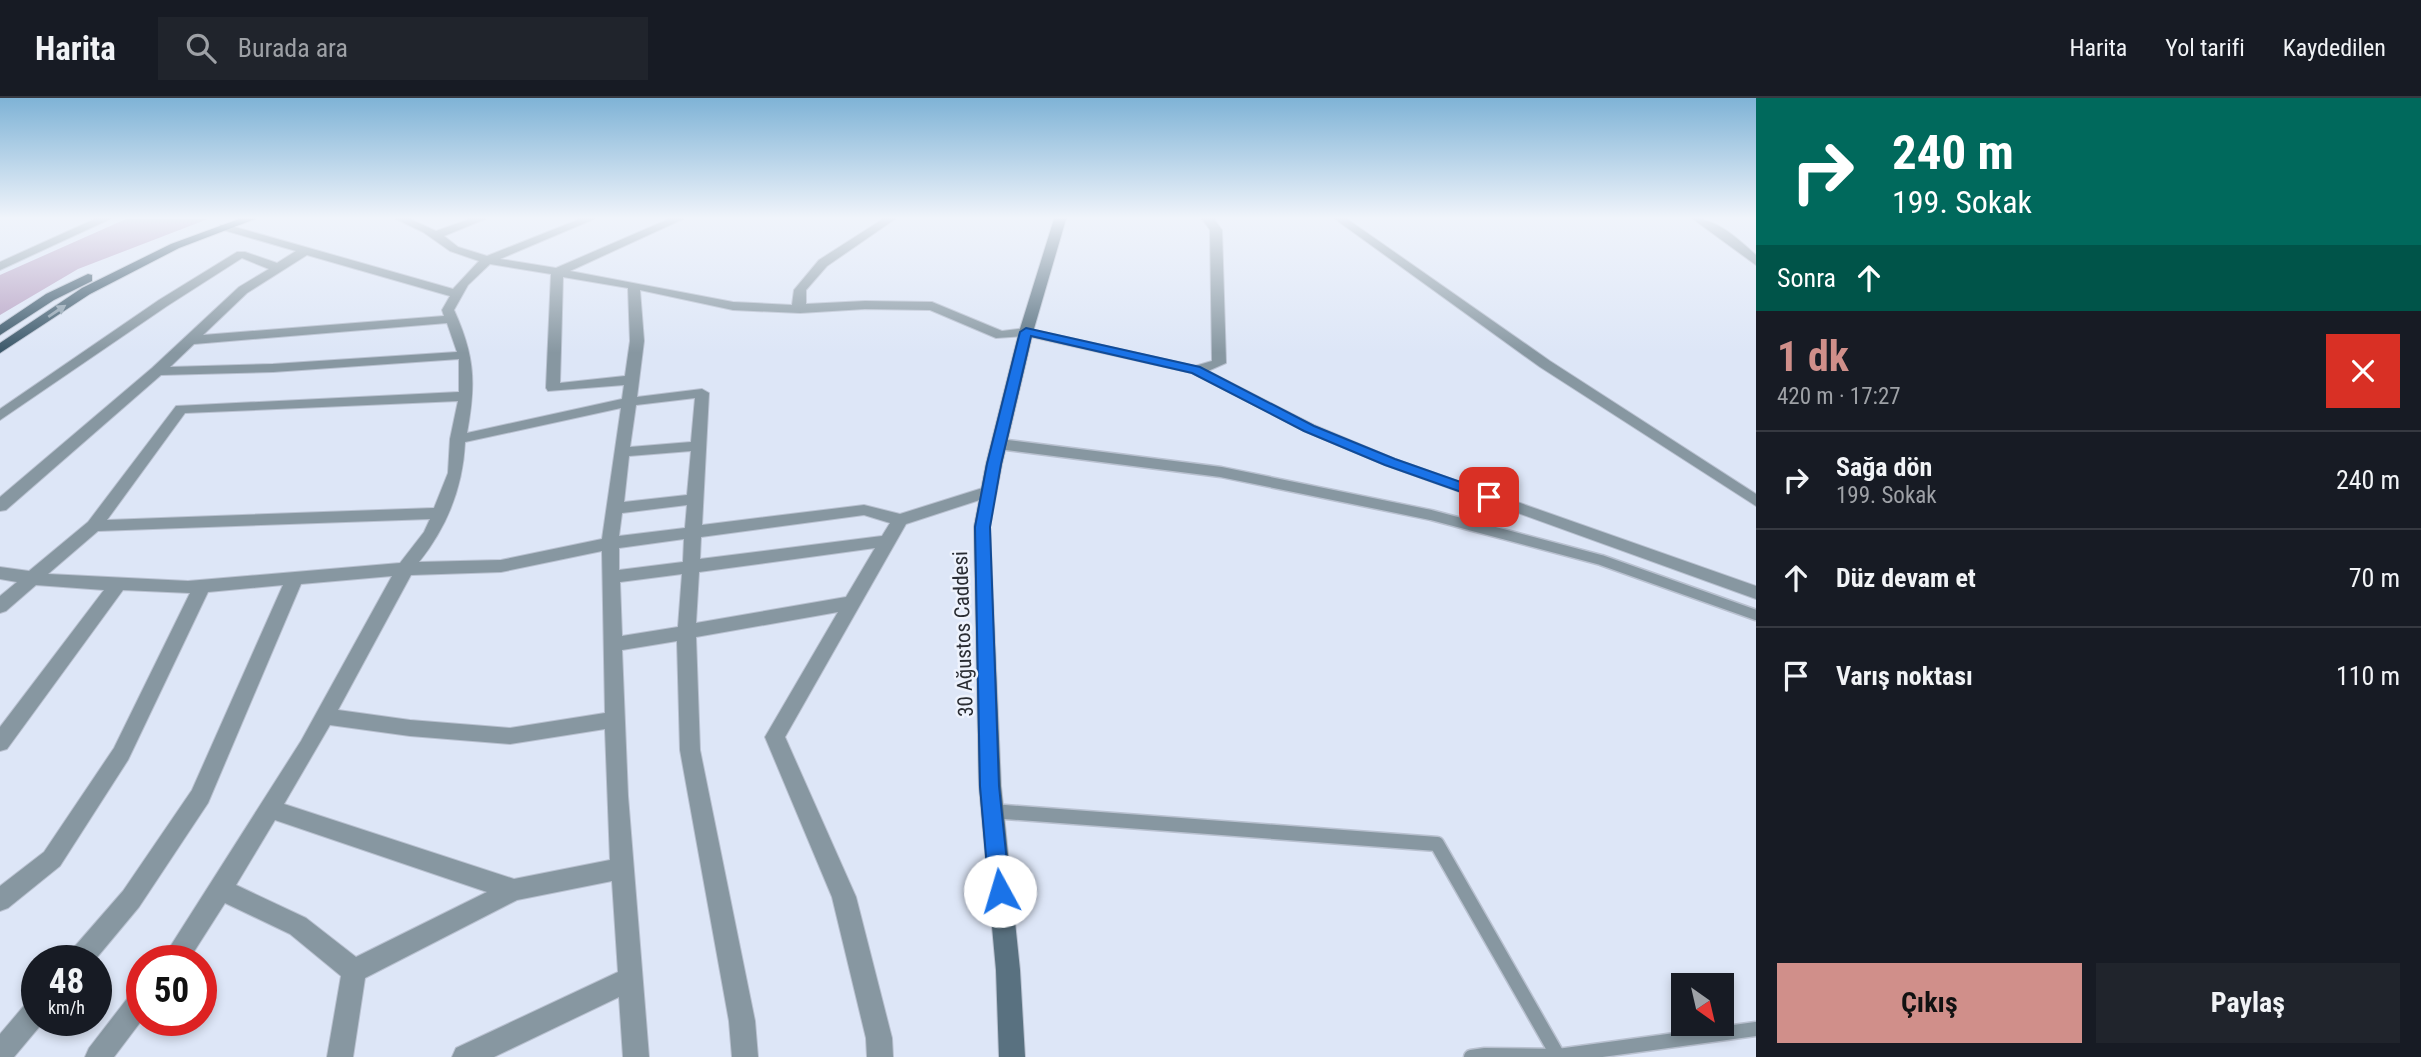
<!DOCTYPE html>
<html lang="tr">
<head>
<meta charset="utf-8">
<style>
	:root { --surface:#171b24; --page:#20242c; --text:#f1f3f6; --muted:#9ea1a6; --line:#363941; --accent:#d08f8a }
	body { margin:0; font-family:"Roboto Condensed",sans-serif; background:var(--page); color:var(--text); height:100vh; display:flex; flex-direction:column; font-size:26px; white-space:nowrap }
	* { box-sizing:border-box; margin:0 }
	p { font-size:23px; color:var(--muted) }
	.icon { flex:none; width:38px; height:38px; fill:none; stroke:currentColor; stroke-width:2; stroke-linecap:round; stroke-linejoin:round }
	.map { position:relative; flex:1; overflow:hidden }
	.panel { display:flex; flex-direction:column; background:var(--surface); width:665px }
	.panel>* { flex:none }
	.hud { background:#00695c; color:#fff; overflow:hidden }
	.needle { width:46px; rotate:146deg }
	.controls { position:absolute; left:1671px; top:875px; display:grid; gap:14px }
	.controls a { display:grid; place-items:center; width:63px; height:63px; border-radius:0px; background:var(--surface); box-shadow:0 4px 10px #0003; font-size:35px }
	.speed { position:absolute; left:21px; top:847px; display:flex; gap:14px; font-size:35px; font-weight:700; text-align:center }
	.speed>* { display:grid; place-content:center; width:91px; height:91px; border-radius:50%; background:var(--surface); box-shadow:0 4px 10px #0003; line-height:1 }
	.speed small { font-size:18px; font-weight:400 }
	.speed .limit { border:10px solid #d22; background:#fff; color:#111 }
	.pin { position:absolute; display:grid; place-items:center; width:60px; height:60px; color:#fff; margin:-30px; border-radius:14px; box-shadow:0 4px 10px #0006 }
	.me { position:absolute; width:77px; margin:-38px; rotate:354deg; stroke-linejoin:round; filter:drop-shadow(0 0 5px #0008) }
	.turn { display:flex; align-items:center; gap:24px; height:147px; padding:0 21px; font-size:32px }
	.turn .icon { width:91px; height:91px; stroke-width:2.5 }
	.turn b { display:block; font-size:49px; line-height:60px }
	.then { display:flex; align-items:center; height:66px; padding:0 21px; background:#0003; gap:14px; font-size:26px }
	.round { display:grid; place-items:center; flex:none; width:74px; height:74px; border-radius:0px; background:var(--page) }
	.headline { display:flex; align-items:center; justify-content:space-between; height:119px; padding:0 21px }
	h1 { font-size:42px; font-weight:700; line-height:52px; color:var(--accent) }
	.action { display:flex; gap:14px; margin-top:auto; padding:14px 21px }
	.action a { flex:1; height:80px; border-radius:0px; background:var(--accent); color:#111; font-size:28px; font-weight:700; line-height:80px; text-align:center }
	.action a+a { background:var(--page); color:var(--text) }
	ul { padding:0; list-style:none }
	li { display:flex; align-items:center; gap:21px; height:98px; padding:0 21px; border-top:2px solid var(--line) }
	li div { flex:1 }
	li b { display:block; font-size:26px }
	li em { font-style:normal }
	header { display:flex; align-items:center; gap:42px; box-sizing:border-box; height:98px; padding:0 35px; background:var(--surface); border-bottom:2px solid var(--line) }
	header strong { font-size:33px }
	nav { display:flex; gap:38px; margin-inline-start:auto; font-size:24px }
	.search { width:490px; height:63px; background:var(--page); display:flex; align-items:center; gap:18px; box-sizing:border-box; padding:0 24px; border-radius:0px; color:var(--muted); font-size:26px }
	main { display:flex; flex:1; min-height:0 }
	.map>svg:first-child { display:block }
	.forest { fill:#b7a1c3 }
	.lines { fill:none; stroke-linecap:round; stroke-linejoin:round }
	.service-far1-casing { stroke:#b9c1d0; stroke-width:13 }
	.service-casing { stroke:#b9c1d0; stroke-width:17 }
	.minor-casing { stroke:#b9c1d0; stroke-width:2 }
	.tertiary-casing { stroke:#b9c1d0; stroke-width:2 }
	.secondary-casing { stroke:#b9c1d0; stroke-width:2 }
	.primary-casing { stroke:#b9c1d0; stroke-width:2 }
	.service-far1 { stroke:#8797a1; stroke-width:10 }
	.service { stroke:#8797a1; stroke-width:14 }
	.minor { fill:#8797a1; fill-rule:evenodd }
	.tertiary { fill:#8797a1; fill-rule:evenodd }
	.secondary { fill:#597180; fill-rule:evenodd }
	.primary { fill:#395668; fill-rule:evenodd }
	.oneway { fill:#8a9dab }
	.route { fill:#1a73e8; stroke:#114b97; stroke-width:2 }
	.labels { text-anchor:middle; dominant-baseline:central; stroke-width:5; stroke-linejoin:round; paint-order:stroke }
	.street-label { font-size:21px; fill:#2a2d33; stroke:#eef3fd }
</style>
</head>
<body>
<header>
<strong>Harita</strong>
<div class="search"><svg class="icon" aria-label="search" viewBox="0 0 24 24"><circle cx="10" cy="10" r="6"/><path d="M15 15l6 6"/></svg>Burada ara</div>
<nav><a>Harita</a><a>Yol tarifi</a><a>Kaydedilen</a></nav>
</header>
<main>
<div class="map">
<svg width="1756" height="959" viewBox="0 0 1756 959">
	<rect width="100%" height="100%" fill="#dde6f7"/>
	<path class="forest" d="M126,121h82l-130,50 -78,46v-40z"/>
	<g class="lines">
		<defs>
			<path id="service-far1" d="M999,346l222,28 210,43 170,45 155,55"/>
			<path id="service" d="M992,713l445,33 121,212 198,-27
				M1471,959l14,-2
				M1486,959l-1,-2 73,1"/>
			<path id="minor" d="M95,121h15l-110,51v-8z
				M396,121h14l26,12 34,-12h15l-41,17 14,11 29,9 93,-37h14l-94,40 56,9 113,-49h14l-113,52 163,31 59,3 2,-15 25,-30 64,-41h12l-68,47 -21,24v14l59,-3 67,1 70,29 24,-3 169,38 17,-5 -2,-131 -8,-11h12l8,11 4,133 -18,8 106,54 81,34 361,127v13l-371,-134 -81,-34 -112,-58 -166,-37 -30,2 -66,-28 -65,-1 -65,4 -67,-3 -93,-20 4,51 -7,56 65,-8 7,4 -7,132 162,-20 36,9 89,-28 8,5 -2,4 -89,29 -121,213 71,160 36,141 1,19h-26l-1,-19 -34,-141 -67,-160 73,-125 -142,25 4,113 55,271 3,36h-26l-3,-36 -49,-271 -3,-109 -55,9 6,146 21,261h-26l-4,-60 -125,60h-42l4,-9 162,-76 -6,-91 -95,19 -152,78 -12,79h-26l14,-81 -51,-42 -65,-31 -37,58h-27l140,-220 91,-165 -91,8 -93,219 -69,104 -45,54h-28l3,-8 54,-62 69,-101 91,-205 -75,7 -80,168 -68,106 -52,42 -8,3v-25l44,-34 70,-104 76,-155 -67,-3 -116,159 -7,2v-24l104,-137 -68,-5 -30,26 -6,2v-17l17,-14 -17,-3v-12l29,4 59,-49 88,-116 283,-14v-33l-186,13 -112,3 -155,135 -6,1v-14l152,-129 87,-81 30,-18 -27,-11 -75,48 -167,114v-11l159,-109 78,-48h8l32,11 19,-12 -76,-22v-4h8l225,64 26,-28 -29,-10 -27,-19zM307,157l143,41 -8,14 2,6 -241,19 44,-42zM490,166l61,10 -5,114 2,3 76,-6 -2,14 -155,34c9,-49 8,-77 -13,-123l14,-25zM563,179l65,11 2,53 -5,35 -65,7zM447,225l10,29 -184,12 -103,3 24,-23zM695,300l-4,44 -61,5 6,-42zM458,303l-8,38 -2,34 -14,35 -327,12 78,-107zM621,310l-19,131 -101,21 -82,2c28,-35 44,-75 46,-120zM691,353l-4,44 -63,7 5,-46zM687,407l-2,23 -66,8 3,-23zM864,417l26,8 -8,13 -182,23 1,-22zM430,421l-6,13 -24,31 -212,18 -140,-7 50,-43zM684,441l-1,23 -64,8v-22zM875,450l-29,49 -150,26 3,-51zM602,453l3,162 -95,15 -100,-8 -72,-10 73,-135 90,-3zM682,476l-4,53 -56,9 -2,-54zM330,627l80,11 100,8 95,-15 5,131 -96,19 -230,-75zM275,722l212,72 -131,65 -50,-39 -70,-33z
				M1693,121c24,-1 46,21 63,36v10z
				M142,890v32l-28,37h-29l4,-9 44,-57z
				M37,899v23h8l-31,37h-14v-23l28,-33z"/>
			<path id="tertiary" d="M1335,121h12l203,142 206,133v12l-216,-139z"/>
			<path id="secondary" d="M1054,121h12l-33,113 -31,132 -12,63 11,259 19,184 5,87h-26l-3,-87 -17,-184 -5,-259 12,-63 33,-132z"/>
			<path id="primary" d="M239,121h16l-76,29 -89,46 -90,59v-10l82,-55 89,-44z
				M88,176l4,1v6l-38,19 -54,35v-10l46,-31z"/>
		</defs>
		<use href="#service-far1" class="service-far1-casing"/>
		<use href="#service" class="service-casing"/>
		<use href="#minor" class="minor-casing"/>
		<use href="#tertiary" class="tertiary-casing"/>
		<use href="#secondary" class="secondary-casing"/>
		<use href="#primary" class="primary-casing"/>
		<use href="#service-far1" class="service-far1"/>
		<use href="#service" class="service"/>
		<use href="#minor" class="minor"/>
		<use href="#tertiary" class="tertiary"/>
		<use href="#secondary" class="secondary"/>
		<use href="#primary" class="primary"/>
	</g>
	<defs><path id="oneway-solid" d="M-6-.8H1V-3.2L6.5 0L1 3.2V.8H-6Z" transform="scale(1.75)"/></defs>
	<use class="oneway" href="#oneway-solid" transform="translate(57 213) rotate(-34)"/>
	<linearGradient id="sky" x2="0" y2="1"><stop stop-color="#7fb3d6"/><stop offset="0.47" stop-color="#f0f4fb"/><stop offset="1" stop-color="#f0f4fb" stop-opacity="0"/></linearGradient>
	<rect width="1756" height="255" fill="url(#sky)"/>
	<path class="route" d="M1026,230l174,39 114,59 81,33 100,35 2,3 -2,3h-11l-99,-35 -81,-34 -112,-58 -161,-37 -30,128 -11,63 9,259 11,105 -3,7 -7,2 -7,-2 -4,-7 -9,-105 -5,-259 12,-63 33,-132z"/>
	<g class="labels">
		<g class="street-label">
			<text transform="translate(963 536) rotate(-92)">30 Ağustos Caddesi</text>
		</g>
	</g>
</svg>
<div class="controls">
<a><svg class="needle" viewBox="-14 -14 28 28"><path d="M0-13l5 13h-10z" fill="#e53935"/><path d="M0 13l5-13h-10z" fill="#9ea1a6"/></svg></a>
</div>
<div class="speed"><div>48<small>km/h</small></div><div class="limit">50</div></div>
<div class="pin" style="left:1489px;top:399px;background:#d93025"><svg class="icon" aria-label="arrive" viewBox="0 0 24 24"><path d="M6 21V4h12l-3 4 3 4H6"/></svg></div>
<svg class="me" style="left:1000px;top:793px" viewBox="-20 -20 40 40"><circle r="19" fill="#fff"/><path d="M0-13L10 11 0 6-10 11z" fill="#1a73e8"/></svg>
</div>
<section class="panel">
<div class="hud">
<div class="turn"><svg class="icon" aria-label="right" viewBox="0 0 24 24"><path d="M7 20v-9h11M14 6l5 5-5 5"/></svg><div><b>240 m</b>199. Sokak</div></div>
<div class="then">Sonra<svg class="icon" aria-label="ahead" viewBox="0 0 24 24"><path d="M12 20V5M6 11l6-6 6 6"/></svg></div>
</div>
<div class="headline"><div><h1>1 dk</h1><p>420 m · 17:27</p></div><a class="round" style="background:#d93025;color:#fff"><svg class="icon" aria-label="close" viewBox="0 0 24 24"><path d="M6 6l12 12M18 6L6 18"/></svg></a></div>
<ul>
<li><svg class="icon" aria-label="right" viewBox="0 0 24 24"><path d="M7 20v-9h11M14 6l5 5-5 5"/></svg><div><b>Sağa dön</b><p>199. Sokak</p></div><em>240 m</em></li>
<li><svg class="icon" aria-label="ahead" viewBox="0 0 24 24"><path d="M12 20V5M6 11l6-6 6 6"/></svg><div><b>Düz devam et</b></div><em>70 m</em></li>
<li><svg class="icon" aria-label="arrive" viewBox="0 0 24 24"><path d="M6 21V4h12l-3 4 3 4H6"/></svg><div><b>Varış noktası</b></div><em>110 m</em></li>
</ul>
<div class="action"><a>Çıkış</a><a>Paylaş</a></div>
</section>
</main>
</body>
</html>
